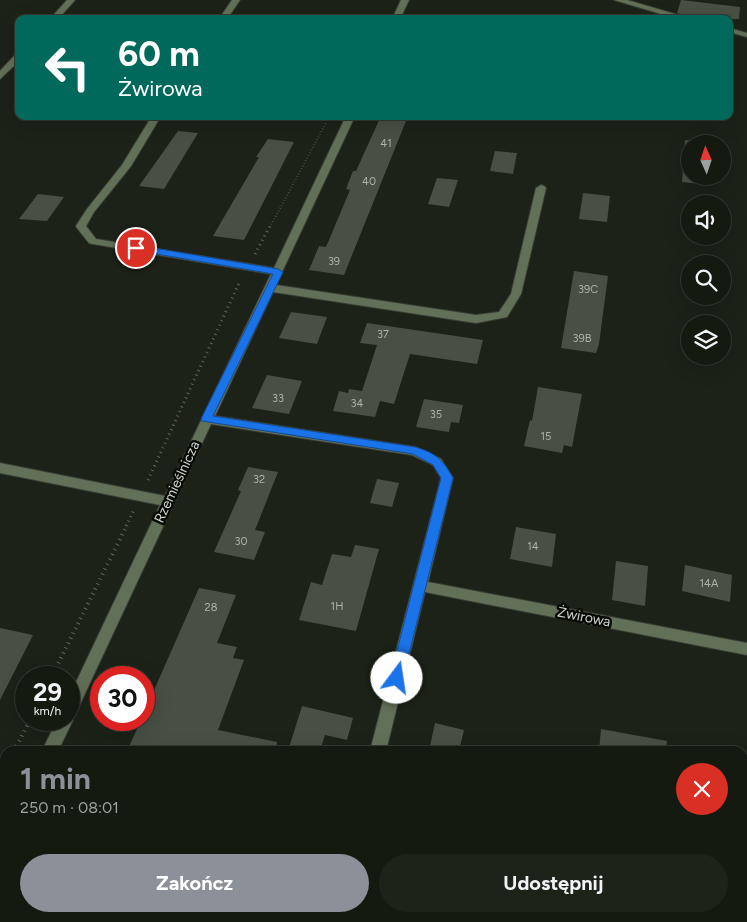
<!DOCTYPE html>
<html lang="pl">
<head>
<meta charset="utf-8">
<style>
	:root { --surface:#151a11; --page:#1e231a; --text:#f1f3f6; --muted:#9da19f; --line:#343831; --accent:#8c9099 }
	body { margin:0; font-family:Figtree,sans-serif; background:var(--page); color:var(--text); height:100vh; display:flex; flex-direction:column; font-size:19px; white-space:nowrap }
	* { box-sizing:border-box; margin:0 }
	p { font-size:16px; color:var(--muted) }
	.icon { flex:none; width:28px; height:28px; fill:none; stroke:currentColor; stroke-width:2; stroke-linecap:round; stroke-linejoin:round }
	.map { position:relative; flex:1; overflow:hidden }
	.panel { position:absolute; left:0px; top:746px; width:748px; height:176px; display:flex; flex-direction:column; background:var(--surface); border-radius:15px 15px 0 0; box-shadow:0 5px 20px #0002,0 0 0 1px var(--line) }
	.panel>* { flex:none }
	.hud { position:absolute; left:15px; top:15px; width:718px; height:105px; border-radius:10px; box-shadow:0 5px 20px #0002,0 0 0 1px var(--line); background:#00695c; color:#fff; overflow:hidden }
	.needle { width:32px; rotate:357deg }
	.tools { position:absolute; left:681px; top:135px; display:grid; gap:10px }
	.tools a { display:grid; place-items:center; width:50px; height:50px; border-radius:50%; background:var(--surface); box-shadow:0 5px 20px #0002,0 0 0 1px var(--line); font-size:25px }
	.speed { position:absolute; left:15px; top:666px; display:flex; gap:10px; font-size:25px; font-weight:700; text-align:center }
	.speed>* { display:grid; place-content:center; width:65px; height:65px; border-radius:50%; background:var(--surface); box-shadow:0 5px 20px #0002,0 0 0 1px var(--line); line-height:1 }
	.speed small { font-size:12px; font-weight:400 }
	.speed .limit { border:8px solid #d22; background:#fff; color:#111 }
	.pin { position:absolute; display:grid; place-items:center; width:42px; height:42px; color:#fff; margin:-21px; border:2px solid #fff; border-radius:50%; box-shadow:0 1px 5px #0007 }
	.me { position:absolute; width:55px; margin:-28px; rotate:14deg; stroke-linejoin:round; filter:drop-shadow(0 0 4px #0008) }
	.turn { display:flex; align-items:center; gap:18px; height:105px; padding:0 20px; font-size:22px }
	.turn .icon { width:65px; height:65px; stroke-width:2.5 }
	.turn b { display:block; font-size:35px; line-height:42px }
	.round { display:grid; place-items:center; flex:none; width:52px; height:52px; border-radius:26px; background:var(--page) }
	.headline { display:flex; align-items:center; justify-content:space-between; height:85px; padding:0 20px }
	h1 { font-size:30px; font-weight:700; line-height:38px; color:var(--accent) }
	.primary-button { display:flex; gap:10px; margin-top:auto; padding:10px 20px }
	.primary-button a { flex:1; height:58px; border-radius:30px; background:var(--accent); color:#fff; font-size:20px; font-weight:700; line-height:58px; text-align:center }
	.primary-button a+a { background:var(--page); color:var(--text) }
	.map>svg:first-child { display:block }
	.building { fill:#484f43 }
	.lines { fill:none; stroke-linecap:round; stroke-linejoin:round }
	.minor-casing { stroke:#393e34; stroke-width:2 }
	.path-far2 { stroke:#60655b; stroke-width:2; stroke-dasharray:0.5 2.5; stroke-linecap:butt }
	.path-far1 { stroke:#60655b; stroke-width:3; stroke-dasharray:1 4; stroke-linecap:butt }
	.path { stroke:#60655b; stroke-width:4; stroke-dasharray:1 4.5; stroke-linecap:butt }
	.minor { fill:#637058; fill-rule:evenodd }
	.route { fill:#1a73e8; stroke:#114b97 }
	.labels { text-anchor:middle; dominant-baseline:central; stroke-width:5; stroke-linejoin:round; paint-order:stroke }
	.number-label { font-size:11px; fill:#aeb3aa }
	.street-label { font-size:14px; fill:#d0d4cd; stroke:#080a06 }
</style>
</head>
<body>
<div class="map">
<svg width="747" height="922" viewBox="0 0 747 922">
	<rect width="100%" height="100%" fill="#1c2217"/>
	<path class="building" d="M681,0l59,7 -1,12h-45l-17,-6z
		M381,116h27l-64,159 -35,-5 10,-24 7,1 24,-57 -4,-1 7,-18h3z
		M178,131l20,2 -34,56 -25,-3z
		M268,139l26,3 -50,98 -31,-4 46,-79h-3z
		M685,140l26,3 -21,1v32h20v9l-28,-3z
		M495,151l22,2 -4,21 -23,-3z
		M437,178l21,2 -9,27 -21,-3z
		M583,193l27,3 -3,26 -28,-3z
		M38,194l26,3 -17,24 -28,-2z
		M574,271l34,5 -9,68 -3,9 -35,-5z
		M291,312l36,5 -10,27 -38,-6z
		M367,323l116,17 -6,24 -67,-10 -16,50 -14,-3 -5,16 -42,-6 6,-20 9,2 1,-4 13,2 15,-46 -17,-2z
		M267,375l35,6 -13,33 -37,-6z
		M538,387l44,7 -10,53 -8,-2 -2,8 -38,-7 6,-26 2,1z
		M424,399l39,6 -4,18 -8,-1 -2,10 -33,-5z
		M248,467l30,5 -23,58 10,2 -11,28 -40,-8 27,-61 -3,-1z
		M377,479l22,4 -7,24 -22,-4z
		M516,527l40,7 -4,33 -42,-8z
		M355,545l24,4 -23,82 -57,-11 12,-38 11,3 10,-31 19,3z
		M616,561l32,5 -3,40 -33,-6z
		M685,565l47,10 -2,27 -48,-11z
		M199,588l37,7 -19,48 20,4 -4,11 11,2 -26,70 59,12 -1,9h-149l14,-31h3v-7z
		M0,628l33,7 -33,65z
		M302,706l51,12 -6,22 -22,-5 -5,16h-32z
		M435,723l29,7 -5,21h-30z
		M601,729l66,12 -1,10h-67z"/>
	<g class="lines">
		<defs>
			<path id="minor" d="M67,0h8l-17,19h-8z
				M232,0h8l-13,19h-8z
				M401,0h8l-9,19h-8z
				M614,0h13l65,19h-14z
				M729,28l18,5v4l-18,-5z
				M16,54h3v7l-19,18v-8z
				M152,116h9l-30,50 -37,46 -8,14 10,13 178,29 72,-152h9l-79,169 200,30 23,-3 12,-18 25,-106 5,-3 3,1 2,2 -25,106 -14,23 -31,6 -203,-31 -58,124 200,31 26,12 12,19 -25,104 319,61v12l-322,-63 -39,159h-16l71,-273 -8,-13 -21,-10 -201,-31 -137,293 -2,1 1,2 -15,31h-16l15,-31h12v-23l91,-192 -160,-32v-10l165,33 106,-222 -178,-30 -4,-1 -12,-15 -1,-2 11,-17 35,-44z
				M5,838v25l-5,2v-25z
				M327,918h18l-1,4h-18z"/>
		</defs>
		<use href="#minor" class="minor-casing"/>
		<path class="path-far2" d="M270,227l56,-104"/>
		<path class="path-far1" d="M255,254l15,-28
			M148,480l92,-199
			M126,526l8,-16"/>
		<path class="path" d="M51,678l76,-153
			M14,751l16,-31
			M0,780l5,-10
			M0,808l5,-10"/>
		<use href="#minor" class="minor"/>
	</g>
	<path class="route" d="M136,245l142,24 5,3 -70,144 202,31c21,6 28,13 38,31l-51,204 -5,2 -5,-2 -2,-4 51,-200 -8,-13 -20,-11 -211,-33 -1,-2 72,-145 -140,-24 -2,-2z"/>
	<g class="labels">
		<g class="number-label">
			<text x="386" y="143">41</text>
			<text x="369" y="181">40</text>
			<text x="334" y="261">39</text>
			<text x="588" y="289">39C</text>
			<text x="383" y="334">37</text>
			<text x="582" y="338">39B</text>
			<text x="278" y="398">33</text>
			<text x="357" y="403">34</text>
			<text x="436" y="414">35</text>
			<text x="546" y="436">15</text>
			<text x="259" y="479">32</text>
			<text x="241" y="541">30</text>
			<text x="533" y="546">14</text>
			<text x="709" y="583">14A</text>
			<text x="337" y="606">1H</text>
			<text x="211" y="607">28</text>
		</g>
		<g class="street-label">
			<text transform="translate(177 482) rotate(-65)">Rzemieślnicza</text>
			<text transform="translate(584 617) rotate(11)">Żwirowa</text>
		</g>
	</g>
</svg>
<div class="tools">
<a><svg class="needle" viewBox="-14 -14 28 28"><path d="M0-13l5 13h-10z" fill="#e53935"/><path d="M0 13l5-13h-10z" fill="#9da19f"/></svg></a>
<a><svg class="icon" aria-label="sound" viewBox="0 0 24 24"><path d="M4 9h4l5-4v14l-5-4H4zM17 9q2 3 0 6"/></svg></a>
<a><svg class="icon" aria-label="search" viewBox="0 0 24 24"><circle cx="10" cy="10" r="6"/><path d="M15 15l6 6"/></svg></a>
<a><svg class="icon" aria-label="layers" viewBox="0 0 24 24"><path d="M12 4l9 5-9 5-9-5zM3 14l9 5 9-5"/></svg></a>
</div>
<div class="speed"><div>29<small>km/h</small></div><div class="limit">30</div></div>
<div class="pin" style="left:136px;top:248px;background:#d93025"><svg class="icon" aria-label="arrive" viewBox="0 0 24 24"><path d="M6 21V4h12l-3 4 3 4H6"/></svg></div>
<svg class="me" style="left:397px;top:678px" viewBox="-20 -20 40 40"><circle r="19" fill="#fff"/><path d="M0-13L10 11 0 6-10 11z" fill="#1a73e8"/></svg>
<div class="hud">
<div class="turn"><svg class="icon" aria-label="left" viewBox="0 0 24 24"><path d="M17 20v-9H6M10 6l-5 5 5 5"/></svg><div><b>60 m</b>Żwirowa</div></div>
</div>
<section class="panel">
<div class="headline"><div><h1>1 min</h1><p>250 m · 08:01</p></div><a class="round" style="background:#d93025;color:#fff"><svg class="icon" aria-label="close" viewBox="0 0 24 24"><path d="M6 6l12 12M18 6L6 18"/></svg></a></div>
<div class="primary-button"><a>Zakończ</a><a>Udostępnij</a></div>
</section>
</div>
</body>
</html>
